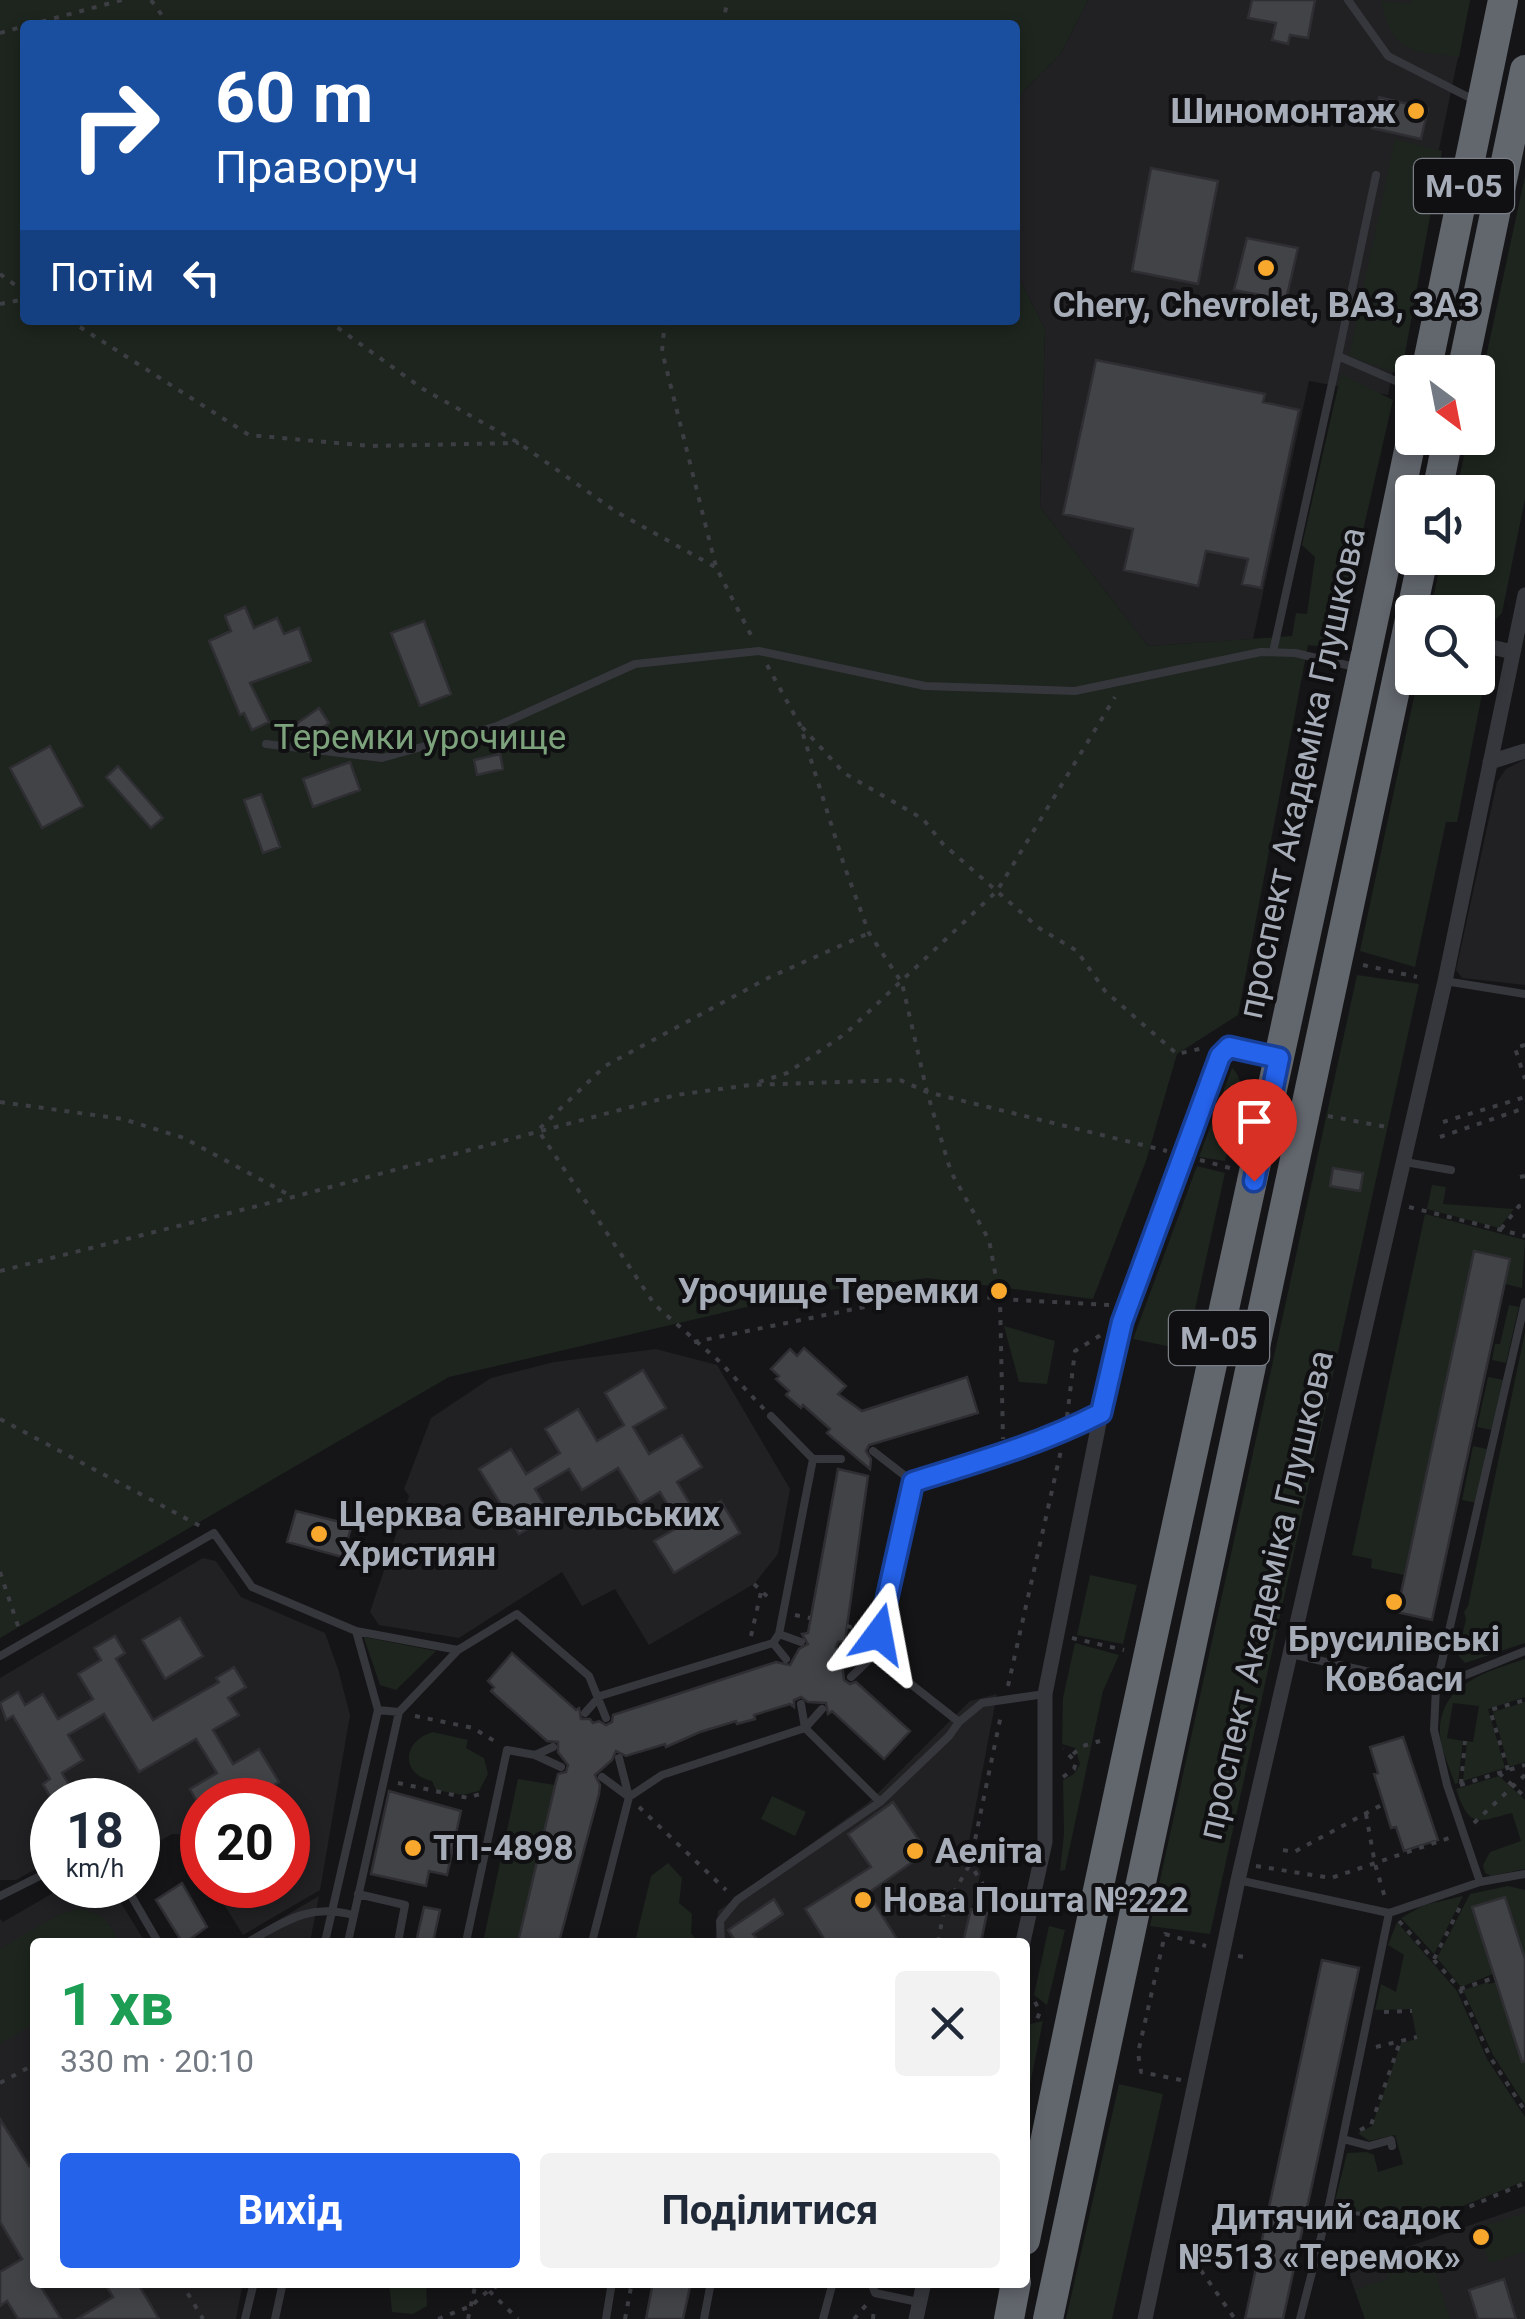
<!DOCTYPE html>
<html lang="uk">
<head>
<meta charset="utf-8">
<style>
	:root { --surface:#fff; --page:#f2f2f3; --text:#1f2937; --muted:#747a83; --accent:#2563eb }
	body { margin:0; font-family:Roboto,sans-serif; background:var(--page); color:var(--text); height:100vh; display:flex; flex-direction:column; font-size:38px; white-space:nowrap }
	* { box-sizing:border-box; margin:0 }
	p { font-size:32px; color:var(--muted) }
	.icon { flex:none; width:55px; height:55px; fill:none; stroke:currentColor; stroke-width:2; stroke-linecap:round; stroke-linejoin:round }
	.map { position:relative; flex:1; overflow:hidden }
	.details { position:absolute; left:30px; top:1938px; width:1000px; height:350px; display:flex; flex-direction:column; background:var(--surface); border-radius:10px; box-shadow:0 5px 15px #0003 }
	.details>* { flex:none }
	.hud { position:absolute; left:20px; top:20px; width:1000px; height:305px; border-radius:10px; box-shadow:0 5px 15px #0003; background:#1a4fa0; color:#fff; overflow:hidden }
	.needle { width:65px; rotate:148deg }
	.fabs { position:absolute; left:1395px; top:355px; display:grid; gap:20px }
	.fabs a { display:grid; place-items:center; width:100px; height:100px; border-radius:10px; background:var(--surface); box-shadow:0 5px 15px #0003; font-size:50px }
	.speed { position:absolute; left:30px; top:1778px; display:flex; gap:20px; font-size:50px; font-weight:700; text-align:center }
	.speed>* { display:grid; place-content:center; width:130px; height:130px; border-radius:50%; background:var(--surface); box-shadow:0 5px 15px #0003; line-height:1 }
	.speed small { font-size:25px; font-weight:400 }
	.speed .limit { border:15px solid #d22; background:#fff; color:#111 }
	.pin { position:absolute; display:grid; place-items:center; width:85px; height:85px; color:#fff; margin:-102px -42px; border-radius:50% 50% 50% 0; rotate:-45deg; box-shadow:0 0 10px #0007 }
	.pin .icon { rotate:45deg }
	.me { position:absolute; width:110px; margin:-55px; rotate:13deg; stroke-linejoin:round; filter:drop-shadow(0 0 8px #0008) }
	.turn { display:flex; align-items:center; gap:35px; height:210px; padding:0 30px; font-size:45px }
	.turn .icon { width:130px; height:130px; stroke-width:2.5 }
	.turn b { display:block; font-size:70px; line-height:85px }
	.then { display:flex; align-items:center; height:95px; padding:0 30px; background:#0003; gap:20px; font-size:38px }
	.round { display:grid; place-items:center; flex:none; width:105px; height:105px; border-radius:10px; background:var(--page) }
	.headline { display:flex; align-items:center; justify-content:space-between; height:170px; padding:0 30px }
	h1 { font-size:60px; font-weight:700; line-height:75px; color:#1e9e55 }
	.cta { display:flex; gap:20px; margin-top:auto; padding:20px 30px }
	.cta a { flex:1; height:115px; border-radius:10px; background:var(--accent); color:#fff; font-size:40px; font-weight:700; line-height:115px; text-align:center }
	.cta a+a { background:var(--page); color:var(--text) }
	.map>svg:first-child { display:block }
	.built { fill:#212124 }
	.green { fill:#1d251e }
	.building { fill:#414347; stroke:#2f2f33; stroke-width:2.5 }
	.lines { fill:none; stroke-linecap:round; stroke-linejoin:round }
	.path { stroke:#3c3e43; stroke-width:4; stroke-dasharray:5 8; stroke-linecap:butt }
	.lane { stroke:#36373c; stroke-width:8 }
	.street { stroke:#36373c; stroke-width:15 }
	.highway { stroke:#62666d; stroke-width:30 }
	.route-casing { stroke:#184099; stroke-width:25 }
	.route { stroke:#2563eb; stroke-width:18 }
	.poi-dot { fill:#f7a82d; stroke:#101012; stroke-width:4 }
	.labels { text-anchor:middle; dominant-baseline:central; stroke-width:8; stroke-linejoin:round; paint-order:stroke }
	.shield { fill:#101012; stroke:#7a7e86; stroke-width:2.5 }
	.shield-label { font-size:32px; font-weight:bold; fill:#a7adb8 }
	.poi-label { font-size:35px; font-weight:bold; fill:#a7adb8; stroke:#101012; text-anchor:start }
	.park-label { font-size:35px; fill:#7da37d; stroke:#101012 }
	.street-label { font-size:35px; fill:#a7adb8; stroke:#101012 }
</style>
</head>
<body>
<div class="map">
<svg width="1525" height="2319" viewBox="0 0 1525 2319">
	<rect width="100%" height="100%" fill="#151517"/>
	<path class="built" d="M1088,0h382l-82,395 -79,-14 -56,258 -105,7 -108,-139 5,-178 -30,-58v-145l7,-34 38,-37z
		M1525,759v226l-63,-7 -6,-8 41,-188 9,-13z
		M656,1349l61,16 73,124 -12,65 -24,30 -105,61 -34,-56 -33,17 -20,-34 -103,66 -80,-13 -9,-13 39,-116 -5,-7 27,-71 60,-40 63,-16z
		M203,1558l13,3 25,36 84,36 13,36 12,46 -30,175 -77,45 -31,-50h76v-85h-86v70l-22,-36h-8l-34,20v-54h-86v60l-36,20h-16v-202z
		M997,1694l-30,158 14,20 -18,70h-248l3,-31 151,-109 101,-101z
		M67,1885h43l35,57h-110v340l208,1 -7,36h-236v-400l3,3z
		M319,1896l-9,46h-69z
		M1525,2206v113h-160l-18,-51z"/>
	<path class="green" d="M0,0h1088l-28,55 -38,37 -7,34v-101h-990v295h990v-49l30,58 -5,178 108,139 144,-10 4,-23 11,1 8,-57 -13,-12 39,-171 52,26 -57,248 -28,-3 -70,370 -61,39 -31,107 -53,138 -166,-21 -120,15 -358,84 -449,261z
		M1412,0h58l-11,57c-47,-6 -67,-4 -78,-56l30,3z
		M1395,139l47,12 -41,224 -52,-19z
		M1525,176v323l-23,114 -12,12 -12,-1v-12h-40l-7,-5 11,-49h36v-66h-22l12,-54h10v-44z
		M1478,663l9,6 -30,153h-11l-31,145 -55,-16 58,-273h60z
		M1357,975l62,9 -209,950 -60,-8z
		M1232,1068c22,19 -1,69 -7,93l-26,-4z
		M1197,1166l28,7 -39,177 -53,-11z
		M1432,1185l14,2 -3,17 71,5 -15,19 -72,-19z
		M1425,1214l100,26 -3,48 -17,-4 5,-25 -36,-7 -70,323 -33,-7 1,-9 -20,-4z
		M1509,1305l10,2 -13,56 -14,-3 3,-16h5z
		M1004,1326l51,15 -8,43 -28,-2z
		M1525,1332v311l-60,20 -7,-8 8,-36 -2,-7 4,-6z
		M1488,1377l15,3 -11,50 -15,-3z
		M1473,1446l14,3 -11,54 -14,-3z
		M1090,1575l47,10 -14,59 -46,-9z
		M364,1638v-1l72,14 -40,39 -16,-5z
		M1075,1643l44,12 -16,36 -38,179 -5,1 4,-37 -1,-54 11,-6 6,-10 -5,-16 -13,-4 1,-46z
		M1525,1659v38l-37,12 17,59 -42,13 4,-40 6,1 6,-36 -26,-3 -6,35 16,3 -5,42 -3,1c-5,-16 -16,-37 -15,-54 1,-47 49,-59 85,-71z
		M1525,1702v60l-16,5 -16,-55z
		M433,1732l35,8 -2,8 18,10 4,16 -9,17 -16,4 -27,-5 -4,-9c-32,-7 -30,-40 1,-49z
		M1499,1776l26,24v69l-34,7 -6,-3 -2,-8 7,-13 31,-11 -9,-28c-36,9 -42,16 -56,-24z
		M518,1779l37,6 -37,157h-35z
		M772,1796l34,16 -11,24 -34,-17z
		M668,1863l14,15 -3,25 13,11 -1,19 7,9h-63l16,-66z
		M1508,1886l17,4v69l-20,-62 -33,11 21,66 -32,13 -24,-29 33,-64z
		M1463,1896l-29,58 -33,-36 23,-13z
		M77,1909c21,2 36,13 41,33h-83v81l-35,21v-95l58,-34z
		M1397,1922l60,69 30,68 38,58v64l-90,36 -23,1 -79,-9 14,-56 20,-1 7,3 4,17 25,-8 -8,-29 -26,6 -11,-8 14,-7 29,-83 16,-4 -6,-30 -36,1 6,-26 15,8 8,-37 -16,-10z
		M1049,1926l16,4 -18,75 -13,-10z
		M1488,1982l1,2 7,-2 20,63 9,-2v62l-32,-50 -30,-65z
		M1043,2021l-18,88v-80l1,-4z
		M1119,2084l44,10 -51,225h-46z
		M1525,2213v39l-36,11 -11,-35z
		M1428,2251l22,68h-85l-10,-29 33,-11 -4,-13z
		M389,2283h37l1,23 -14,8 -21,-2z"/>
	<path class="building" d="M1252,0h63l-7,38 -18,-3 -2,9 -16,-4 4,-17 -28,-5z
		M1379,97l49,12 -7,30 -49,-11z
		M1151,168l67,13 -20,103 -66,-13z
		M1247,238l51,10 -12,52 -52,-10z
		M1096,360l169,34 -2,8 36,8 -38,178 -19,-4 6,-25 -42,-8 -8,35 -74,-16 9,-41 -70,-15z
		M245,607l9,21 23,-10 7,16 15,-6 12,33 -61,22 19,39 -17,8 -8,-17 -4,2 -31,-74 22,-10 -6,-15z
		M424,621l27,73 -31,12 -29,-73z
		M319,708l10,15 -26,18 -10,-15z
		M50,746l33,60 -41,22 -32,-60z
		M500,754l3,15 -26,6 -3,-15z
		M350,762l10,28 -47,17 -10,-28z
		M118,766l45,52 -12,10 -45,-51z
		M261,794l19,53 -17,6 -19,-53z
		M1333,1168l30,5 -3,18 -30,-5z
		M1474,1251l36,8 -78,361 -35,-8z
		M804,1348l42,38 -8,8 24,17 105,-34 11,36 -109,32 -3,6 5,8 -1,10 -43,-36 3,-4 -27,-24 -2,3 -15,-13 3,-4 -13,-12 3,-3 -8,-7 19,-20 7,7z
		M643,1370l23,38 -33,19 16,27 33,-19 20,32 -25,15 20,34 24,-15 19,32 -66,40 -20,-32 26,-15 -20,-34 -20,12 -22,-36 -36,22 -13,-21 -34,20 15,26 -31,19 -40,-65 32,-20 15,25 34,-21 -15,-24 33,-20 19,32 27,-16 -19,-32z
		M838,1469l30,7 -23,165 -7,1 -2,5 5,8 3,25 6,4 6,-2 54,49 -26,28 -52,-48 -4,3 -2,-11 -18,-1 -7,-5 -7,3v7l-4,-3 -36,11 1,4 -18,5 -1,-3 -36,11 -34,15 -1,-3 -39,12 -10,-5 -4,9 -17,15 5,10 -1,9 -40,148h-41l37,-156 3,-12 8,-2 2,-7 -10,-13v-10l-11,-1 -56,-50 3,-4 -6,-6 24,-28 64,57 3,-2 2,11h9l3,4 6,-2 7,4 6,-3 1,-7 163,-53 14,3 9,-16 9,-5 -6,-10 6,-1z
		M296,1511l56,14 -10,32 -55,-15z
		M180,1618l23,38 -38,23 -23,-39z
		M115,1636l10,17 -9,6 37,61 66,-38 -3,-4 18,-11 12,20 -18,11 11,17 -26,15 20,34 26,-15 20,33 -30,18h-53l-6,-11 27,-16 -21,-34 -57,33 -35,-58 -36,21 15,25 -21,13 10,17 -20,10 -9,-16 7,-5 -37,-63 -7,4 -6,-17 18,-11 7,13 18,-11 15,25 35,-20 -15,-25 23,-14 -7,-12z
		M1403,1737l35,103 -34,11 -8,-24 -5,1 -12,-39 -5,-15 4,-1 -8,-26z
		M389,1791l72,20 -14,64 -18,-4 -3,15 -55,-12z
		M893,1802l34,50 -59,41 31,49h-73l-21,-33 66,-42 -23,-33z
		M182,1883l25,44 -21,15h-4l-26,-42z
		M1505,1897l20,62v102l-3,1 -50,-155z
		M774,1899l9,15 -30,20 6,8h-23l-8,-12z
		M424,1907l16,3 -7,32h-17z
		M971,1909l16,4 -6,29h-18z
		M1322,1960l37,8 -76,351h-38z
		M0,2119l29,47 6,-4v120h3l23,37h-43l-11,-18 -7,5v-34l22,-13 -22,-37z
		M1504,2279l12,40h-38l-9,-29z
		M104,2282h33l22,37h-82l36,-22z
		M653,2282h38l-8,37h-37z"/>
	<g class="lines">
		<path class="path" d="M151,0l18,25
			M29,25l93,-25
			M722,25l6,-25
			M0,33l25,-7
			M0,274l25,18
			M0,304l25,-5
			M69,320l180,115 121,11 149,-3
			M327,320l96,69 96,54 96,68 100,56
			M665,320l-3,31 54,216 37,72
			M767,665l33,60 44,140 25,68 33,50 25,109 24,80 38,68 11,59 3,140
			M802,727l42,46 79,46 20,25 96,84 38,23 28,40 72,63 27,-6
			M1363,965l54,12
			M1525,1045l-10,3 10,31
			M759,1082l28,-9 58,-39 152,-143 118,-194
			M0,1102l123,17 61,19 109,59
			M1328,1116l64,12
			M1443,1122l82,-25
			M1440,1137l85,-29
			M1200,1160l30,8
			M1520,1177l5,-1
			M1409,1207l116,29
			M1501,1229l18,-23 6,-1
			M0,1271l293,-74 383,-102 74,-10 150,-5 27,12 240,59
			M694,1342l248,-51 58,8 109,6
			M764,1409l-44,-47 -65,-57 -117,-175 67,-64 163,-88 101,-45
			M1067,1417l8,-66 29,-18
			M0,1419l200,107
			M0,1572l19,57
			M754,1584l17,16
			M795,1615l15,3
			M847,1626l18,5
			M751,1636l10,-44
			M1072,1638l52,12
			M1008,1686l54,-240
			M415,1716l58,12 23,14
			M1073,1754l10,-8 17,-5
			M1508,1770l-18,-60 35,-10
			M1499,1773l26,24
			M1063,1777l11,-8 2,-7 -13,-13
			M398,1783l70,15 18,-6
			M1461,1784l4,-43
			M1460,1785l65,-20
			M639,1807l87,83
			M1366,1814l9,50 11,37
			M1474,1823l51,-48
			M1283,1850l11,2 93,-50
			M1256,1866l75,12 118,-40
			M980,1911l6,-22 -16,-25 31,-149
			M1399,1921l61,68 30,68 35,54
			M938,1942l6,-32 26,-46
			M1238,1956l12,2
			M1434,1959l29,-58
			M1460,1989l34,-11
			M1384,2012l28,-1
			M1025,2021l12,-2 3,-7 -6,-12 -8,-4
			M1376,2047l41,-10
			M1181,2080l-40,-8 -3,-19 27,-119 41,12
			M0,2083l35,-19
			M1360,2130l11,-5 29,-83
			M1342,2212l80,8 30,-6 73,-31
			M1186,2249l49,70
			M181,2282l22,37
			M480,2282l38,37
			M438,2319l33,-13 18,-16 17,-8
			M468,2319l8,-37
			M625,2319l7,-37
			M854,2319l13,-15
			M873,2319l1,-12"/>
		<path class="lane" d="M1348,0l40,56 86,44
			M1376,175l-38,181 74,32
			M1273,652l65,-296
			M266,744l116,14 115,-32 138,-62 124,-13 166,35 150,5 186,-39 34,1 60,14
			M1445,981l80,13
			M1405,1162l46,8
			M771,1416l42,43 -34,175 -6,9 13,16
			M873,1451l40,31
			M813,1459h28
			M356,1631l22,79 21,2
			M779,1634l22,8
			M843,1648l31,7
			M1291,1654l145,33 89,-385
			M0,1656l214,-123 38,54 104,44 102,19
			M851,1677l23,-22
			M801,1704l4,24
			M585,1713l15,-17 173,-53
			M959,1722l-85,-67 39,-173c64,-20 128,-38 188,-69
			M805,1728l17,-19
			M535,1755l18,-8
			M602,1777l27,20 33,-22 143,-47 75,74
			M1238,1880l151,33 91,-31 45,-8
			M1480,1882l-33,-97 -13,-55 2,-43 89,-36
			M125,1885l33,57
			M358,1894l47,11 -7,37
			M0,1896l52,-26
			M248,1942c38,-21 61,-39 105,-27
			M325,1942l53,-232
			M348,1942l51,-230 59,-62 59,-36 72,62 17,42
			M466,1942l41,-192 28,5 26,12
			M592,1942l37,-145 -10,-39
			M721,1942l-1,-21 17,-21 143,-98 69,-66 10,-14 23,-19 63,-9
			M1343,2139l26,7 22,-6 1,6
			M871,2282l4,11 43,9
			M245,2319l9,-37
			M275,2319l8,-37
			M606,2319l6,-37
			M704,2319l7,-37
			M823,2319l10,-37
			M1300,2319l28,-109 61,-297"/>
		<path class="street" d="M1478,644l35,8
			M1490,762l35,-11
			M1023,1942l22,-100v-148l56,-281 21,-91 98,-266 9,-9 50,10
			M916,2319l8,-37
			M1145,2319l93,-439 207,-899 80,-386"/>
		<path class="highway" d="M1426,372l77,-372
			M1462,372l63,-302
			M1437,492l11,-54
			M1025,2240c123,-603 262,-1202 387,-1804
			M1009,2319l7,-37
			M1048,2319l375,-1761"/>
	</g>
	<g class="lines">
		<defs>
			<path id="route" d="M879,1634l34,-152c64,-20 128,-38 188,-69l21,-91 98,-266 9,-9 50,11 -25,123"/>
		</defs>
		<use href="#route" class="route-casing"/>
		<use href="#route" class="route"/>
	</g>
	<g class="poi-dot">
		<circle cx="1416" cy="111" r="10"/>
		<circle cx="1266" cy="268" r="10"/>
		<circle cx="999" cy="1291" r="10"/>
		<circle cx="319" cy="1534" r="10"/>
		<circle cx="1394" cy="1602" r="10"/>
		<circle cx="413" cy="1848" r="10"/>
		<circle cx="915" cy="1851" r="10"/>
		<circle cx="863" cy="1900" r="10"/>
		<circle cx="1481" cy="2237" r="10"/>
	</g>
	<g class="labels">
		<g class="shield">
			<rect x="1414" y="159" width="100" height="54" rx="8"/>
			<rect x="1169" y="1311" width="100" height="54" rx="8"/>
		</g>
		<g class="shield-label">
			<text x="1464" y="186">М-05</text>
			<text x="1219" y="1338">М-05</text>
		</g>
		<g class="poi-label">
			<text x="1396" y="111" text-anchor="end">Шиномонтаж</text>
			<text x="1266" y="305" text-anchor="middle">Chery, Chevrolet, ВАЗ, ЗАЗ</text>
			<text x="979" y="1291" text-anchor="end">Урочище Теремки</text>
			<text x="339" y="1514">Церква Євангельських<tspan x="339" dy="40">Християн</tspan></text>
			<text x="1394" y="1639" text-anchor="middle">Брусилівські<tspan x="1394" dy="40">Ковбаси</tspan></text>
			<text x="433" y="1848">ТП-4898</text>
			<text x="935" y="1851">Аеліта</text>
			<text x="883" y="1900">Нова Пошта №222</text>
			<text x="1461" y="2217" text-anchor="end">Дитячий садок<tspan x="1461" dy="40">№513 «Теремок»</tspan></text>
		</g>
		<g class="park-label">
			<text x="420" y="737">Теремки урочище</text>
		</g>
		<g class="street-label">
			<text transform="translate(1302 773) rotate(-78)">проспект Академіка Глушкова</text>
			<text transform="translate(1266 1595) rotate(-77)">проспект Академіка Глушкова</text>
		</g>
	</g>
</svg>
<div class="fabs">
<a><svg class="needle" viewBox="-14 -14 28 28"><path d="M0-13l5 13h-10z" fill="#e53935"/><path d="M0 13l5-13h-10z" fill="#747a83"/></svg></a>
<a><svg class="icon" aria-label="sound" viewBox="0 0 24 24"><path d="M4 9h4l5-4v14l-5-4H4zM17 9q2 3 0 6"/></svg></a>
<a><svg class="icon" aria-label="search" viewBox="0 0 24 24"><circle cx="10" cy="10" r="6"/><path d="M15 15l6 6"/></svg></a>
</div>
<div class="speed"><div>18<small>km/h</small></div><div class="limit">20</div></div>
<div class="pin" style="left:1254px;top:1181px;background:#d93025"><svg class="icon" aria-label="arrive" viewBox="0 0 24 24"><path d="M6 21V4h12l-3 4 3 4H6"/></svg></div>
<svg class="me" style="left:879px;top:1634px" viewBox="-20 -20 40 40"><path d="M0-17L14 15 0 8-14 15z" fill="#2563eb" stroke="#fff" stroke-width="4"/></svg>
<div class="hud">
<div class="turn"><svg class="icon" aria-label="right" viewBox="0 0 24 24"><path d="M7 20v-9h11M14 6l5 5-5 5"/></svg><div><b>60 m</b>Праворуч</div></div>
<div class="then">Потім<svg class="icon" aria-label="left" viewBox="0 0 24 24"><path d="M17 20v-9H6M10 6l-5 5 5 5"/></svg></div>
</div>
<section class="details">
<div class="headline"><div><h1>1 хв</h1><p>330 m · 20:10</p></div><a class="round"><svg class="icon" aria-label="close" viewBox="0 0 24 24"><path d="M6 6l12 12M18 6L6 18"/></svg></a></div>
<div class="cta"><a>Вихід</a><a>Поділитися</a></div>
</section>
</div>
</body>
</html>
